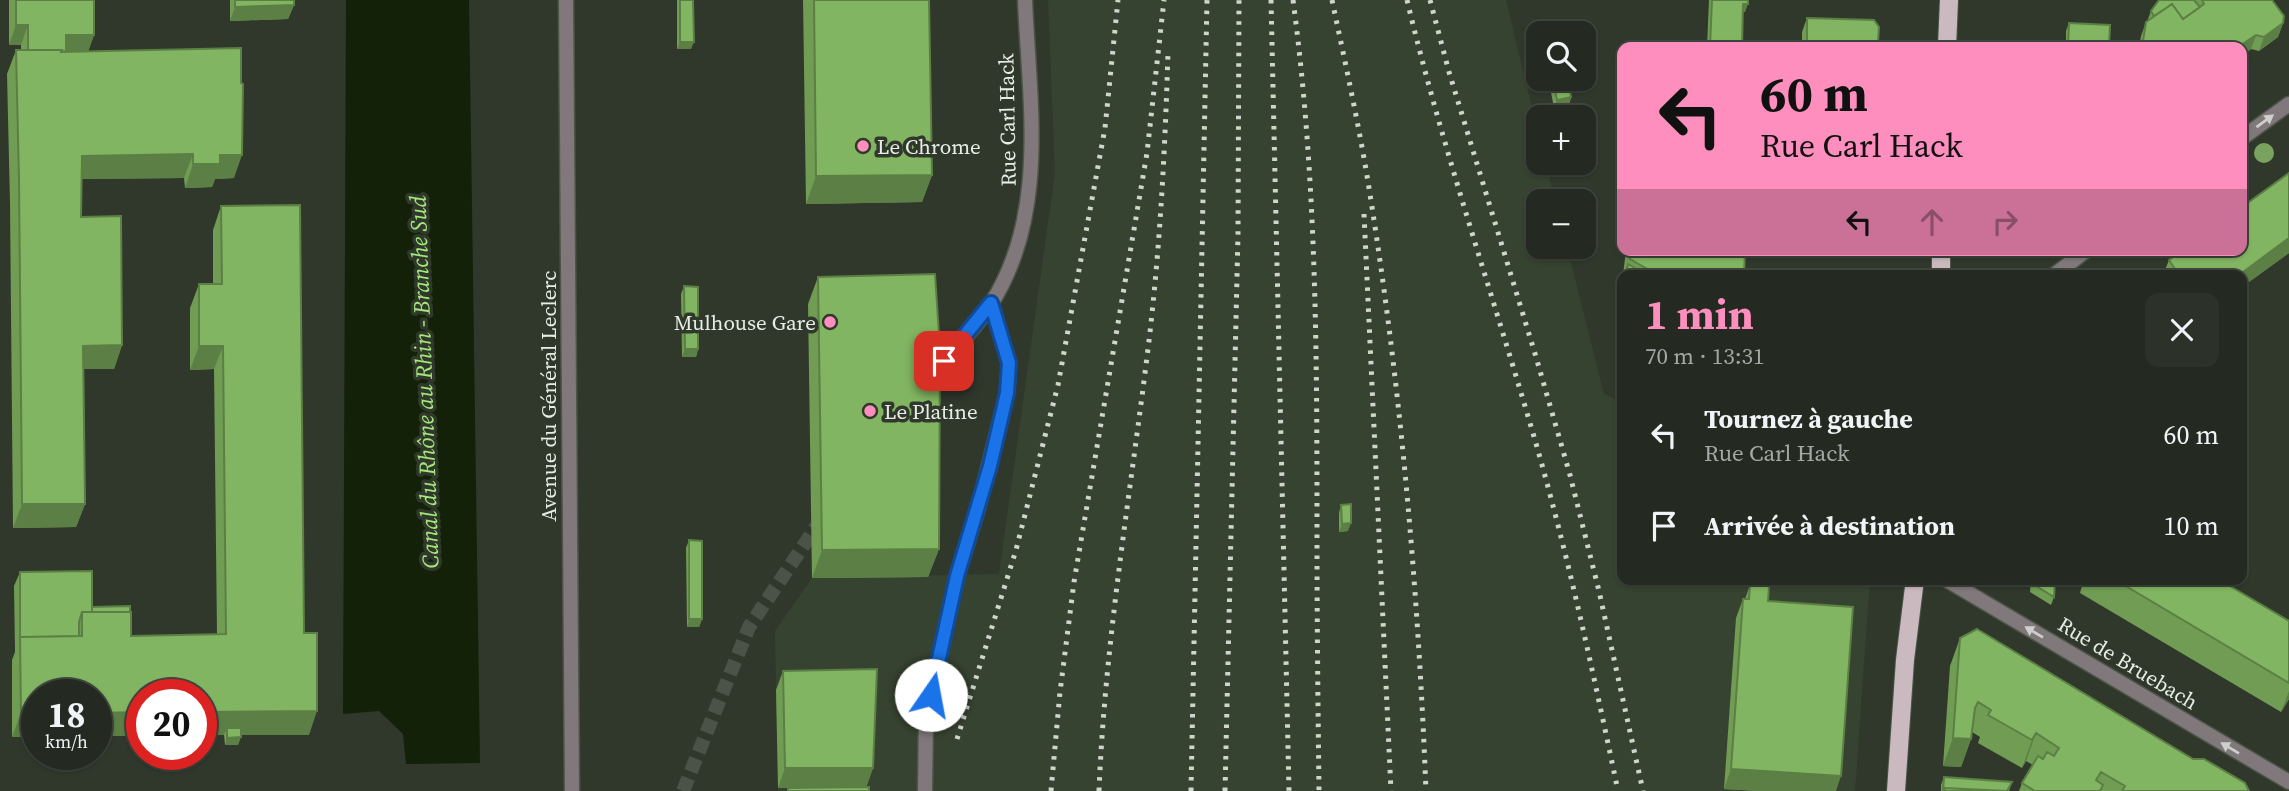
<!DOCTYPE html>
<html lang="fr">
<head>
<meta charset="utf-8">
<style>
	:root { --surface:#242a21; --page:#2c322a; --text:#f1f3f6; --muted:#a3a7a5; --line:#41463f; --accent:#fe8ebd }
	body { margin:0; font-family:"Source Serif 4",serif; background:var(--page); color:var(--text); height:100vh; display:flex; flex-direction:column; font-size:26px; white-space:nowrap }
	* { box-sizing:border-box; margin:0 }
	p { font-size:23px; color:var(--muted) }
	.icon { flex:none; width:38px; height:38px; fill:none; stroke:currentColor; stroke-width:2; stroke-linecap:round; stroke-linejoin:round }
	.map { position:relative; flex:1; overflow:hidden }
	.sheet { position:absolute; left:1617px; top:270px; width:630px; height:315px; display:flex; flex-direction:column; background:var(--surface); border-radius:14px; box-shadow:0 2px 5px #0004,0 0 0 2px var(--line) }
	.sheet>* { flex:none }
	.hud { position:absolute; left:1617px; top:42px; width:630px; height:214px; border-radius:14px; box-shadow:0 2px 5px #0004,0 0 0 2px var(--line); background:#fe8ebd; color:#111; overflow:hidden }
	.fabs { position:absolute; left:1526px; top:21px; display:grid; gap:14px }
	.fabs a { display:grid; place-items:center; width:70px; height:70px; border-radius:14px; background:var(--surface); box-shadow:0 2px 5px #0004,0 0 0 2px var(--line); font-size:35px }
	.speed { position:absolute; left:21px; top:679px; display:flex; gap:14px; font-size:35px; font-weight:700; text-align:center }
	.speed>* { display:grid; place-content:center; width:91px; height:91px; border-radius:50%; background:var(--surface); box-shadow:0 2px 5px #0004,0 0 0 2px var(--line); line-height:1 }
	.speed small { font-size:18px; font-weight:400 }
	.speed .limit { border:10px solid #d22; background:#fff; color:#111 }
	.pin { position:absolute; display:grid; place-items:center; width:60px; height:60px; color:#fff; margin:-30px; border-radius:14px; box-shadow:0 4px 10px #0006 }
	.me { position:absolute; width:77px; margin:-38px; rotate:12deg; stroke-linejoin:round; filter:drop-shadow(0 0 5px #0008) }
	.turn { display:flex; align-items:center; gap:24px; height:147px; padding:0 28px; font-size:32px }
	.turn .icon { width:91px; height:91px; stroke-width:2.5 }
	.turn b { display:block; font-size:49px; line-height:60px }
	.lanes { display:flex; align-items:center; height:66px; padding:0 28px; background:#0003; justify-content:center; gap:35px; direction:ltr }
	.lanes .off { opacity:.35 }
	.round { display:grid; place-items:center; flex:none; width:74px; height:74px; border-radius:14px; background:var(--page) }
	.summary { display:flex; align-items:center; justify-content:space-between; height:119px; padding:0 28px }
	h1 { font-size:42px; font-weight:700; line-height:52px; color:var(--accent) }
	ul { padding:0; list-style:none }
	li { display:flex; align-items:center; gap:21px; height:91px; padding:0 28px }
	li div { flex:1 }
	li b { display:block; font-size:26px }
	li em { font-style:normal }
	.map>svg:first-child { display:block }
	.built { fill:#374331 }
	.water { fill:#122107 }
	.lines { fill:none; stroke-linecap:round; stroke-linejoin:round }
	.tertiary-tunnel { stroke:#4b5348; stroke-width:14; stroke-dasharray:14 7; stroke-linecap:butt }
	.service-casing { stroke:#4d5549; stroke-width:17 }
	.minor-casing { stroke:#4d5549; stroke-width:17 }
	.tertiary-casing { stroke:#4d5549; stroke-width:17 }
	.primary-casing { stroke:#4d5549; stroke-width:20 }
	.service { stroke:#80787b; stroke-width:14 }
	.minor { stroke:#80787b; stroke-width:14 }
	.tertiary { stroke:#80787b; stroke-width:14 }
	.primary { stroke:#cabac0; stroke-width:18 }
	.rail { stroke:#d0d5cd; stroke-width:5; stroke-dasharray:3.5 7; stroke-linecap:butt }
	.tree { fill:#7aa360 }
	.wall { fill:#709c53 }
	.shaded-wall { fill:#5b7f44 }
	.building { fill:#82b561; stroke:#5b7f44; stroke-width:2 }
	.oneway { fill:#cdcfca }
	.route-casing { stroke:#114b97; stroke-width:18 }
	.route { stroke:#1a73e8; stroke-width:12 }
	.poi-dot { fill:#fe8ebd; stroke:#30382c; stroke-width:2.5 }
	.labels { text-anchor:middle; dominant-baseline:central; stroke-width:7; stroke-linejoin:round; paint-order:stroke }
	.street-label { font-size:21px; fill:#e7ece4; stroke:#30382c }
	.poi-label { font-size:21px; fill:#e7ece4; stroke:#30382c; text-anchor:start }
	.water-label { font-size:23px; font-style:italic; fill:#a5e87a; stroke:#30382c }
</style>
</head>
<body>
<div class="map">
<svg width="2289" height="791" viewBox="0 0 2289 791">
	<rect width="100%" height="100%" fill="#30382c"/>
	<path class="built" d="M1048,0h458l32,133v30h8l9,38h-17v46h29l37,147 18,8v177h248l-15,212h-1077l-3,-160 37,-53 187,-4 56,-401z"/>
	<path class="water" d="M346,0h123l11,763 -74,1 -3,-30 -24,-23 -36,3z"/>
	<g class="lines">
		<path class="tertiary-tunnel" d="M683,791l66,-164 73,-109"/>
		<defs>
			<path id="service" d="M925,791l1,-72 31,-143 21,-67 29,-116 2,-30 -18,-60"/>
			<path id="minor" d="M566,0l6,791
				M2242,138l47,-34
				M2054,275l33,-25
				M1945,579l344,203"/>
			<path id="tertiary" d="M930,378c20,-24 44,-48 61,-74 58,-91 38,-203 34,-304"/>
			<path id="primary" d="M1947,47l2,-47
				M1941,275v-25
				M1896,791l9,-131 10,-81"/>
		</defs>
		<use href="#service" class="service-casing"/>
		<use href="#minor" class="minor-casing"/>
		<use href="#tertiary" class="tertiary-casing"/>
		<use href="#primary" class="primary-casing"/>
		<use href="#service" class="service"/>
		<use href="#minor" class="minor"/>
		<use href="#tertiary" class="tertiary"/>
		<use href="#primary" class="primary"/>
		<path class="rail" d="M1271,0l18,791
			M1293,0c24,180 24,360 24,541 0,83 1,167 2,250
			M1332,0c13,62 27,125 37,188 32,200 49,401 57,603
			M1407,0c36,151 87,298 130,447 32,113 57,229 81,344
			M1430,0l19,72 87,285 34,118 29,116 44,200
			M1364,214l27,577
			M957,739l59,-189 42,-165 47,-257 13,-128
			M1051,791l9,-99 14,-110 73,-429 17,-153
			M1099,791c6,-148 31,-295 49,-442 12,-99 17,-198 20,-297
			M1191,791l16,-791
			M1225,791l13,-557 1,-234"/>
	</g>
	<circle class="tree" cx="2264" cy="153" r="10"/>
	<path class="wall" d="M9,0h85v35l-6,16 146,127 -19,1 -3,8 -27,1 -1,-10 -102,1 -1,38 41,128 -8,24h-30l1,135 -9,23 -63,1 -3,-325 -3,-129 9,-24h5v-5h-12z
		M230,0h64v5l-6,14 -58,2z
		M677,0h16l-2,49h-14z
		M803,0h126l3,175 -10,27 -116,2z
		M1709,0h39l-3,12h-2l-1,35h-35z
		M2159,0h113l11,23 -5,14 -19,14 -8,-2 -9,7 4,11 -4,10v-30h-103l2,-11 5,-14 3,-2 -1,-1 3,-8z
		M1807,18l71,24 -1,5h-75v-15z
		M2069,23l40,24h-43v-16z
		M1553,80l18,17 -2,8 -15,3 -4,-21z
		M221,206l83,427 5,102h-68l-3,10h-13l-1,-10 -212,2v-77l3,-8 -1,-66 6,-14 72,35 39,29 86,-2 -3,-265 -24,1v-62l9,-24h14v-54z
		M1626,250h119l-1,25h-121z
		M2289,253l-47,34v-12h-79l6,-15z
		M818,277l121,272 -11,28 -116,1 -4,-274z
		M1622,279v66l-7,-5z
		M684,286l14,63 -2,8h-14l-1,-63z
		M1341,505l7,26 -9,1v-19z
		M689,540l13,79 -3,8h-12l-1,-79z
		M2022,579h33l-1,18 -3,8 -21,-13 1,-12z
		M2084,579h134l71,42v78l-8,13 -201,-119z
		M1750,585l18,16 68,190h-77l-35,-2 12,-171 7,-19h2z
		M1960,638l233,121 56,32h-230l3,-8 11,-18 -7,-4 -4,7 -44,-25 2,-6 -8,-5 -1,7 -10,28 -18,-1 7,-100z
		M783,671l90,97 -7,19 3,4h-82l1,-3h11h-21l-2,-98z
		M1944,777l68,5 -3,9h-68v-6z"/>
	<path class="shaded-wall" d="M1743,4h5l-3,8 -4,-1z
		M294,5l-6,14 -58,2 5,-14z
		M2283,23l-5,14 -19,14 5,-14z
		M16,25h12l-7,20h-12z
		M66,35h28l-7,20 -59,-3z
		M2256,35l-5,14 -9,7v-9h-4z
		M680,42h14l-3,7h-14z
		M1571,97l-2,8 -15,3 3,-8z
		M193,154l-9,24 -111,1 9,-23z
		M220,155h22l-8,23 -19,1 -3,8 -27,1 8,-24z
		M932,175l-10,27 -116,2 10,-28z
		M2289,238v15l-47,34v-12h-3z
		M122,345l-8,24h-39l8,-23z
		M199,346h24l-9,23 -24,1z
		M685,349h13l-2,8h-14z
		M22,504h63l-9,23 -63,1z
		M1351,523l-3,8 -9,1 3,-8z
		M939,549l-11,28 -116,1 10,-28z
		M689,619h13l-3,8h-12z
		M2289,691v8l-8,13z
		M317,711l-8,24h-82v-7l-3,7h-23v-23z
		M142,712v24h-46v-23z
		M21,713h16v24h-25z
		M2036,733l-10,28 -4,7 10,-28z
		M241,737l-3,8h-13l2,-7z
		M1953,738l18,1 -10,28 -18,-1z
		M785,768h88l-7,20h-88z
		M1731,769l110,7 -5,15h-77l-35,-2z"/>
	<path class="building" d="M16,0h78v35h-28v16l-4,1v-2h-34v-25h-12z
		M235,0h59v5l-59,2z
		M680,0h13l1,42h-14z
		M814,0h115l3,175 -116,1z
		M1712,0h36v4h-5l-1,43h-32z
		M2159,0h35l6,7 -17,12 -11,-15 -18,12 -3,-5z
		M2202,0h70l12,16 -1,7 -19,14 -8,-2 -18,12h-91l-4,-6 3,-19 26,-18 11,15 21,-15z
		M1807,18l67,2 5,7 -1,15 -5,5h-66z
		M2069,23l41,2 -1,22h-41z
		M241,48v35l2,1 -1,71h-22v9h-27v-10l-111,2 -1,61 40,-1 1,129 -39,1 2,158h-63l-3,-325 -3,-129h46l-1,2z
		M2242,55l4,7v5l-4,2z
		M1558,79h10l3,18 -14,3 -4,-20z
		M2289,173v65l-50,37h-60l-10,-15 14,-10h59v-43z
		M300,205l4,428h13v78l-116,1v-17h-59v17l-46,1v-18h-59v18h-16l-1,-76 62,-1v-24h49v24l95,-2 -3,-288h-24v-62h23l-1,-78z
		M1631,250h114l-1,25h-86l-28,-16z
		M1628,264l19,11h-21z
		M935,274l5,76 -1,199 -117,1 -4,-273z
		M684,286l14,1v62h-13z
		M1622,308v19l-2,-1z
		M1351,504v19l-9,1 -1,-19z
		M689,540l13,1v78h-13z
		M92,571v41h-10l-3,10v14l-59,1v1v-66z
		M2033,579h22l-1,18 -21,-13z
		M2114,579h104l71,42v62z
		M1750,585l19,1 -1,15 85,6 -12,169 -110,-7 12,-170h6z
		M130,606v6h-38v-5z
		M1977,629l216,130h11l41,24 4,8h-127l3,-5 -24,-14 -5,8 7,5 -3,6h-65l-13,-8 16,-27 5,3 4,-7 7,4 5,-8 -23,-15 -4,7 -44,-25 3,-5 -13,-8 -3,6 -4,31 -18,-1 7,-100z
		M877,669l-4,99h-88l-2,-97z
		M227,728h14v9l-14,1z
		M1944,777l68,5 -5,9 -62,-3 -2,3z
		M869,787v4h-81v-3z
		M1945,788l51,3h-51z"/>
	<defs><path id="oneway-solid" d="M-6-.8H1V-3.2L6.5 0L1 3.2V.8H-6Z" transform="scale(1.75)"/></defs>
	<g class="oneway">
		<use href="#oneway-solid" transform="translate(2265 121) rotate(-36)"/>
		<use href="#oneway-solid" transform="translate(2034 632) rotate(-149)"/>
		<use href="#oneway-solid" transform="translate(2230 748) rotate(-149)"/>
	</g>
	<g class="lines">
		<defs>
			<path id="route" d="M931,695l26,-119 33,-110 17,-73 2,-30 -18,-60 -47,58"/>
		</defs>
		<use href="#route" class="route-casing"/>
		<use href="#route" class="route"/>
	</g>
	<g class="poi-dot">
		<circle cx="863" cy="146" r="7"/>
		<circle cx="830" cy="322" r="7"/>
		<circle cx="870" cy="411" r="7"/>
	</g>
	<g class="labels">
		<g class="street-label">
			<text transform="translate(1007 120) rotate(-91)">Rue Carl Hack</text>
			<text transform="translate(548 396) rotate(-90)">Avenue du Général Leclerc</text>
			<text transform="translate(2128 663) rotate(31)">Rue de Bruebach</text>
		</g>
		<g class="poi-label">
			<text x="877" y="146">Le Chrome</text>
			<text x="816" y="322" text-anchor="end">Mulhouse Gare</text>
			<text x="884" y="411">Le Platine</text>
		</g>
		<g class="water-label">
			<text transform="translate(424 382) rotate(-92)">Canal du Rhône au Rhin - Branche Sud</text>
		</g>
	</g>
</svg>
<div class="fabs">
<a><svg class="icon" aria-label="search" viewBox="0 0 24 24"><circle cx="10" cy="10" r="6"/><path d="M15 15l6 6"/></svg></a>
<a>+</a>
<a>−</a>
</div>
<div class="speed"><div>18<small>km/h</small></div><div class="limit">20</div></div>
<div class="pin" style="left:944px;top:361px;background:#d93025"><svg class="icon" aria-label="arrive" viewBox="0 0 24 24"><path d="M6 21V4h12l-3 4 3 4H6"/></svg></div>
<svg class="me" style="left:931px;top:695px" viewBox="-20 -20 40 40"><circle r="19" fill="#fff"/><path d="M0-13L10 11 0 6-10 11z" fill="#1a73e8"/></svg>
<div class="hud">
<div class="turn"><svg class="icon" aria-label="left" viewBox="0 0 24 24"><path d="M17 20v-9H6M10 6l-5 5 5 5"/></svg><div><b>60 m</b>Rue Carl Hack</div></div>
<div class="lanes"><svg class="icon" aria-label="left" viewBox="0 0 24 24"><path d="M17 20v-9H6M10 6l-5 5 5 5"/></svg><svg class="icon off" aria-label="ahead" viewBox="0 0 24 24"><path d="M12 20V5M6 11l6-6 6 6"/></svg><svg class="icon off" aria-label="right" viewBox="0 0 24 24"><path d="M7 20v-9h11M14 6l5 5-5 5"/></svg></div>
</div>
<section class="sheet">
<div class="summary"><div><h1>1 min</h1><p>70 m · 13:31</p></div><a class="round"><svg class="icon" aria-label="close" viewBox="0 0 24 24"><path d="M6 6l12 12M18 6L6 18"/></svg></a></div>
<ul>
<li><svg class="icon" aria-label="left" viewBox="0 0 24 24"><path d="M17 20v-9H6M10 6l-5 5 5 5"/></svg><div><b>Tournez à gauche</b><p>Rue Carl Hack</p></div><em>60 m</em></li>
<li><svg class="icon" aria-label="arrive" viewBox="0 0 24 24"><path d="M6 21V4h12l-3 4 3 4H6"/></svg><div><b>Arrivée à destination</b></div><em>10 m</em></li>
</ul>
</section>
</div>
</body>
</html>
